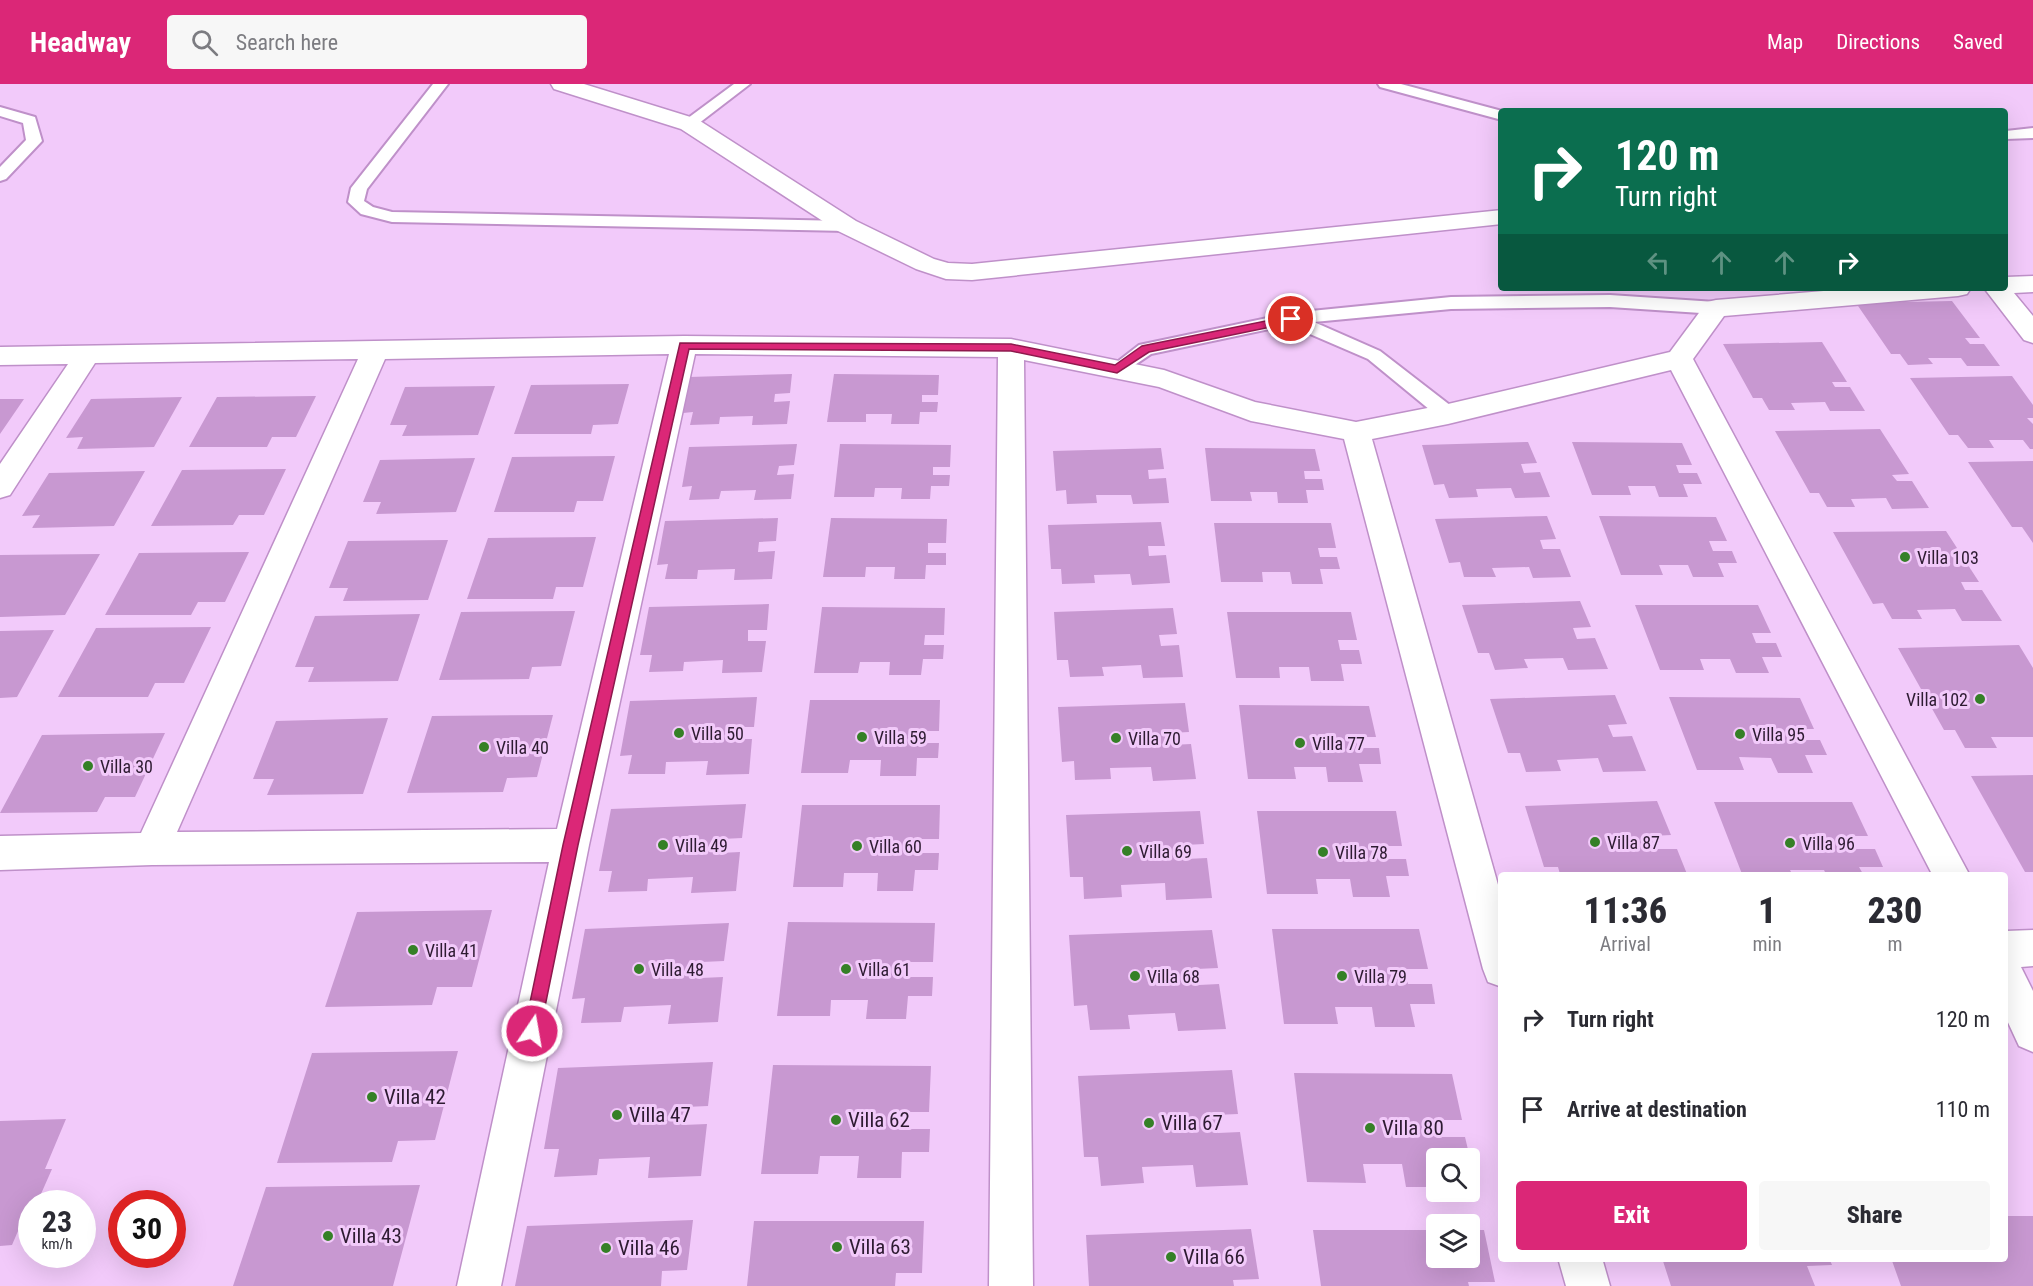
<!DOCTYPE html>
<html lang="en">
<head>
<meta charset="utf-8">
<style>
	:root { --surface:#fff; --page:#f7f7f7; --text:#2b2b33; --muted:#7c7c81; --accent:#db2777 }
	body { margin:0; font-family:"Roboto Condensed",sans-serif; background:var(--page); color:var(--text); height:100vh; display:flex; flex-direction:column; font-size:22px; white-space:nowrap }
	* { box-sizing:border-box; margin:0 }
	p { font-size:20px; color:var(--muted) }
	.icon { flex:none; width:33px; height:33px; fill:none; stroke:currentColor; stroke-width:2; stroke-linecap:round; stroke-linejoin:round }
	.map { position:relative; flex:1; overflow:hidden }
	.details { position:absolute; left:1498px; top:788px; width:510px; height:390px; display:flex; flex-direction:column; background:var(--surface); border-radius:6px; box-shadow:0 6px 24px #0002 }
	.details>* { flex:none }
	.top-card { position:absolute; left:1498px; top:24px; width:510px; height:183px; border-radius:6px; box-shadow:0 6px 24px #0002; background:#0b6e4f; color:#fff; overflow:hidden }
	.controls { position:absolute; left:1426px; top:1064px; display:grid; gap:12px }
	.controls a { display:grid; place-items:center; width:54px; height:54px; border-radius:6px; background:var(--surface); box-shadow:0 6px 24px #0002; font-size:30px }
	.speed { position:absolute; left:18px; top:1106px; display:flex; gap:12px; font-size:30px; font-weight:700; text-align:center }
	.speed>* { display:grid; place-content:center; width:78px; height:78px; border-radius:50%; background:var(--surface); box-shadow:0 6px 24px #0002; line-height:1 }
	.speed small { font-size:15px; font-weight:400 }
	.speed .limit { border:9px solid #d22; background:#fff; color:#111 }
	.pin { position:absolute; display:grid; place-items:center; width:51px; height:51px; color:#fff; margin:-26px; border:3px solid #fff; border-radius:50%; box-shadow:0 2px 6px #0007 }
	.me { position:absolute; width:66px; margin:-33px; rotate:12deg; stroke-linejoin:round; filter:drop-shadow(0 0 4px #0008) }
	.turn { display:flex; align-items:center; gap:21px; height:126px; padding:0 18px; font-size:27px }
	.turn .icon { width:78px; height:78px; stroke-width:2.5 }
	.turn b { display:block; font-size:42px; line-height:51px }
	.lanes { display:flex; align-items:center; height:57px; padding:0 18px; background:#0003; justify-content:center; gap:30px; direction:ltr }
	.lanes .off { opacity:.35 }
	.eta { display:flex; justify-content:space-evenly; align-items:center; height:102px; text-align:center }
	.eta b { font-size:36px; font-weight:800; line-height:42px }
	.button { display:flex; gap:12px; margin-top:auto; padding:12px 18px }
	.button a { flex:1; height:69px; border-radius:6px; background:var(--accent); color:#fff; font-size:24px; font-weight:800; line-height:69px; text-align:center }
	.button a+a { background:var(--page); color:var(--text) }
	ul { padding:0; list-style:none }
	li { display:flex; align-items:center; gap:18px; height:90px; padding:0 18px }
	li div { flex:1 }
	li b { display:block; font-size:22px }
	li em { font-style:normal }
	header { display:flex; align-items:center; gap:36px; box-sizing:border-box; height:84px; padding:0 30px; background:var(--accent); color:#fff }
	header strong { font-size:28px }
	nav { display:flex; gap:33px; margin-inline-start:auto; font-size:21px }
	.search { width:420px; height:54px; background:var(--page); display:flex; align-items:center; gap:15px; box-sizing:border-box; padding:0 21px; border-radius:6px; color:var(--muted); font-size:22px }
	.map>svg:first-child { display:block }
	.building { fill:#c898d1 }
	.lines { fill:none; stroke-linecap:round; stroke-linejoin:round }
	.lane-casing { stroke:#bf90c9; stroke-width:4 }
	.street-casing { stroke:#bf90c9; stroke-width:3 }
	.lane { fill:#fff; fill-rule:evenodd }
	.street { fill:#fff; fill-rule:evenodd }
	.route { fill:#db2777; stroke:#8e194d; stroke-width:1.5 }
	.poi-dot { fill:#358027; stroke:#f2cafa; stroke-width:2 }
	.labels { text-anchor:middle; dominant-baseline:central; stroke-width:6; stroke-linejoin:round; paint-order:stroke }
	.poi-label { font-size:18px; fill:#2e1b32; stroke:#f2cafa; text-anchor:start }
	.near-poi-label { font-size:21px; fill:#2e1b32; stroke:#f2cafa; text-anchor:start }
</style>
</head>
<body>
<header>
<strong>Headway</strong>
<div class="search"><svg class="icon" aria-label="search" viewBox="0 0 24 24"><circle cx="10" cy="10" r="6"/><path d="M15 15l6 6"/></svg>Search here</div>
<nav><a>Map</a><a>Directions</a><a>Saved</a></nav>
</header>
<div class="map">
<svg width="2033" height="1202" viewBox="0 0 2033 1202">
	<rect width="100%" height="100%" fill="#f2cafa"/>
	<path class="building" d="M1952,217l28,37h-15l5,6h14l16,22h-33l-6,-8h-33l5,6 -25,1 -8,-11h-9l-35,-51z
		M1822,258l25,40h-15l3,5h15l15,24h-35l-5,-9 -34,1 4,7h-26l-7,-12h-9l-30,-54z
		M792,290l-2,19 -15,1 -1,8 16,-1 -3,23 -35,1 1,-9 -33,1 -1,7 -29,1 3,-13 -10,1 6,-36z
		M834,290l105,1 -1,20h-16v7h16l-1,10h-17l-1,12h-28l1,-10h-26v8h-39z
		M2012,292l21,29v13h-6l6,6v25h-3l-7,-9h-34l5,8h-26l-10,-13h-9l-39,-57z
		M629,300l-11,40 -25,1 -2,9h-77l17,-49z
		M495,302l-17,49 -76,1 5,-11h-17l15,-38z
		M316,312l-20,41h-24l-5,10h-78l28,-50z
		M182,313l-28,50 -77,2 6,-12 -17,1 25,-39z
		M0,315h24l-24,35z
		M1880,345l29,45 -17,1 5,6h15l17,27 -37,1 -6,-11 -35,1 4,8h-28l-8,-14h-9l-35,-62z
		M1528,358l9,21 -16,1 3,9 16,-1 10,25 -35,1 -4,-10 -35,1 2,8 -29,1 -5,-14 -10,1 -12,-40z
		M1572,358l110,1 10,22h-16l3,8h18l5,11h-19l5,13h-29l-4,-11h-27l3,9h-39z
		M797,360l-3,21 -15,1 -2,9 17,-1 -3,25 -37,1 2,-10 -35,1 -2,8 -30,1 3,-14 -10,1 7,-40z
		M840,360l111,1 -1,22h-17v8h17l-1,11h-18l-1,13h-29l1,-11h-27l-1,9h-40z
		M1161,364l3,21 -16,1 1,9 17,-1 3,25 -36,1 -2,-9h-35l1,8 -30,1 -1,-14 -10,1 -3,-40z
		M1205,364l110,1 5,22h-16l1,8h17l2,11h-18l2,13h-30l-1,-11h-27l2,9h-41z
		M615,372l-12,45h-26l-3,11h-80l18,-55z
		M475,374l-19,54 -80,2 5,-12h-18l17,-42z
		M2033,377v82l-11,-16h-10l-44,-65z
		M286,385l-22,46h-25l-6,10 -82,1 31,-56z
		M145,387l-31,55 -82,2 8,-13 -18,1 27,-43z
		M1547,432l9,23 -16,1 3,9h17l11,28 -38,1 -4,-11 -37,1 4,9h-32l-4,-15 -11,1 -14,-44z
		M1599,432l117,1 11,24h-18l4,10h19l5,12h-19l6,14h-31l-5,-12h-29l4,10h-42z
		M778,434l-2,23 -17,1 -1,10 17,-1 -3,28 -38,1 1,-11 -37,1 -1,9h-32l3,-15 -11,1 8,-44z
		M831,434l116,1 -1,24h-18v10h18v12h-20l-1,14h-31l1,-12h-29l-1,10h-42z
		M1161,438l4,24h-17l1,10 17,-1 4,28 -38,2 -2,-11 -36,1 1,8 -33,1 -1,-15h-10l-3,-44z
		M1214,439h117l5,25h-18l2,9h17l3,12h-20l3,15h-31l-2,-12h-28l1,10h-42z
		M1946,447l33,51h-18l4,8h17l20,31h-40l-7,-12 -38,1 5,9h-30l-9,-16 -10,1 -40,-72z
		M596,453l-13,50h-27l-3,12h-86l21,-61z
		M448,456l-20,60 -85,1 5,-13h-19l19,-47z
		M249,468l-24,50h-27l-7,13h-86l34,-62z
		M100,470l-35,61 -65,2v-62z
		M1580,517l11,26 -18,1 4,11 18,-1 13,31 -40,1 -5,-12 -39,1 4,9 -33,2 -6,-17h-11l-16,-48z
		M769,520l-2,26h-19v11h18l-4,31 -40,1 1,-13 -39,2 -1,9 -34,1 3,-17h-12l9,-48z
		M1635,521h123l13,28h-19l4,10h20l6,14h-20l7,16h-33l-6,-14h-30l4,11h-44z
		M822,523l123,1 -1,27h-19l-1,10h20l-1,14h-20l-2,16h-32l1,-13h-30l-2,11h-44z
		M1173,524l4,26 -18,1 2,11 18,-1 4,32 -40,1 -2,-13 -39,2 2,9 -34,1 -2,-17h-11l-3,-48z
		M575,527l-14,55 -29,1 -3,12 -90,1 22,-68z
		M1227,528h124l6,28h-19l2,10h19l3,14h-21l3,17h-33l-2,-14h-30l1,11h-44z
		M420,530l-22,67 -90,1 6,-15h-19l20,-51z
		M211,543l-27,56h-29l-7,14h-90l38,-69z
		M54,546l-37,67 -17,1v-67z
		M2019,561l14,23v69h-42l6,11h-32l-10,-18h-11l-46,-82z
		M1615,611l12,29 -19,1 5,12 19,-1 14,35 -43,1 -5,-14 -41,2 4,11 -35,1 -6,-19h-12l-18,-54z
		M757,613l-3,30h-19l-1,12h18l-3,35 -43,1 2,-14 -42,1 -1,12h-37l4,-19 -12,1 10,-55z
		M1669,613l131,1 14,31h-19l4,11h21l7,15h-22l8,18h-35l-7,-15 -32,-1 5,13h-47z
		M810,616h130l-1,31h-20l-1,12h21l-1,15h-21l-1,18h-36l1,-16h-31l-2,13h-47z
		M1185,619l4,29 -19,1 1,12 20,-1 5,35 -43,2 -2,-14 -41,1 1,11 -36,1 -1,-19 -12,1 -4,-55z
		M1239,621l130,1 7,31h-20l2,11h21l2,16h-22l4,18h-35l-2,-15h-32l2,12h-48z
		M553,631l-16,62 -30,1 -4,14 -96,1 25,-77z
		M388,634l-25,76 -96,1 7,-16h-21l23,-58z
		M165,649l-30,64h-30l-8,15 -97,1 42,-78z
		M2033,691v97h-8l-54,-96z
		M1657,717l14,34 -20,1 5,13h21l10,25h-127l-2,-7h-14l-19,-61z
		M1714,718h138l16,34h-21l6,13h22l8,18h-24l4,7h-37l-2,-4h-34l2,4h-50z
		M746,720l-4,34 -20,1 -2,14 20,-1 -4,39 -45,2 2,-16 -45,2 -1,12 -39,1 4,-21h-13l12,-62z
		M802,721h138l-1,34h-21l-1,14h22l-1,17h-23l-2,21h-36l1,-18h-34l-1,14h-50z
		M1200,727l4,33 -19,1 1,14 21,-1 5,40 -46,2 -1,-17 -44,2 1,12 -38,2 -1,-22h-13l-4,-62z
		M1257,727h139l6,35h-20l2,13h22l3,17h-23l4,21h-37l-3,-18h-34l2,15h-51z
		M492,826l-20,77h-35l-5,18 -107,2 32,-95z
		M788,838l147,1 -2,39h-23v15h23l-1,19h-24l-2,23h-40l2,-19h-37l-1,16h-53z
		M729,839l-5,38 -22,1 -1,16 22,-1 -5,45 -50,2 3,-19 -47,2 -3,15 -40,1 4,-25 -13,1 13,-70z
		M1272,845h147l9,40h-23l3,15h24l3,20h-25l5,23h-40l-3,-20h-37l3,17h-54z
		M1212,846l6,38 -22,1 3,16 20,-1 7,45 -48,2 -3,-18 -47,2 2,14 -40,1 -3,-25 -13,1 -5,-71z
		M458,967l-23,89 -37,1 -6,21 -115,1 35,-110z
		M713,978l-5,44 -23,1 -2,18 24,-1 -6,52 -53,2 2,-21 -51,2 -2,16 -43,2 5,-28h-15l14,-81z
		M773,981l158,1 -2,46h-24l-1,17h26l-1,23h-27l-1,26h-44l2,-22h-39l-2,18h-57z
		M1232,986l6,44 -23,1 3,18 22,-1 8,53 -52,2 -3,-22 -51,2 2,16 -43,3 -3,-29h-14l-6,-81z
		M1294,989l158,1 10,46h-25l4,17h24l5,21h-33v29h-31l-4,-23h-39l3,19 -59,-1z
		M66,1035l-21,50h7l-15,34h-7l-18,42 -12,1v-125z
		M420,1101l-27,101h-160l33,-99z
		M2006,1132h27v70h-132l-10,-28h115z
		M693,1136l-6,50 -25,1 -1,15h-146l12,-60z
		M754,1137h170l-2,52h-26l-1,13h-148z
		M1251,1145l8,50 -26,1 1,6h-145l-3,-51z
		M1313,1146h124v27h33v-27h14l11,52h-27l1,4h-148z
		M1662,1174h167l3,7 -25,1 8,20h-144z"/>
	<g class="lines">
		<defs>
			<path id="lane" d="M433,0h15l-81,105 -3,12 9,6 19,5 455,9 8,5 -8,5 -455,-9 -31,-8 -13,-12 3,-14z
				M734,0h16l-56,43h-10l-3,-3 3,-3z
				M1378,0h23l101,27v9l-122,-33z
				M0,23l35,10 7,24 -36,38 -6,2v-14l26,-27 -3,-17 -23,-7z
				M2033,44v10l-27,1v-8z
				M1610,211l106,7 6,2 3,4 -3,4 -6,2 -106,-7 -159,2 -137,13 66,29 75,58 2,5 -2,5 -7,2 -7,-2 -73,-60 -79,-34 -138,29 -28,19 -6,2 -6,-2 -3,-4 31,-24 152,-32 160,-16z"/>
			<path id="street" d="M551,0h33l113,35 159,102 78,38 14,4 24,1 530,-54v14l-530,56 -26,-1 -30,-10 -78,-38 -157,-102 -127,-40z
				M2033,192v16l-19,1 19,23v27l-9,-3 -40,-52h22v-11z
				M1860,204h111l-4,6 -9,2 -234,20 -31,43 276,515h-37l-261,-504 -223,54 -76,15 130,460v88l-14,-5 -5,-13 -139,-530 -93,-18 -92,-34 -135,-27 9,926h-44l9,-929 -303,-3 -106,491 -88,441h-44l92,-424 -397,3 -152,5v-34l141,-3 217,-474 -263,4 -85,132 -10,3v-34l68,-100 -68,1v-18l684,-11 327,3 153,31 91,32 101,20 92,-18 222,-52 37,-50 9,-2zM669,270l-112,475 -380,3 208,-473z
				M2033,846v36l-12,1 12,24v61l-14,-6 -13,-28v-87z
				M1558,1174h44l8,28h-44z"/>
		</defs>
		<use href="#lane" class="lane-casing"/>
		<use href="#street" class="street-casing"/>
		<use href="#lane" class="lane"/>
		<use href="#street" class="street"/>
	</g>
	<path class="route" d="M1291,232l4,1v5l-146,30 -32,21 -106,-22 -322,-2 -111,496 -38,186 -2,5 -6,3 -6,-3 -2,-5 39,-186 117,-502 331,1 104,21 27,-19z"/>
	<g class="poi-dot">
		<circle cx="1905" cy="473" r="6"/>
		<circle cx="1980" cy="615" r="6"/>
		<circle cx="679" cy="649" r="6"/>
		<circle cx="1740" cy="650" r="6"/>
		<circle cx="862" cy="653" r="6"/>
		<circle cx="1116" cy="654" r="6"/>
		<circle cx="1300" cy="659" r="6"/>
		<circle cx="484" cy="663" r="6"/>
		<circle cx="88" cy="682" r="6"/>
		<circle cx="1595" cy="758" r="6"/>
		<circle cx="1790" cy="759" r="6"/>
		<circle cx="663" cy="761" r="6"/>
		<circle cx="857" cy="762" r="6"/>
		<circle cx="1127" cy="767" r="6"/>
		<circle cx="1323" cy="768" r="6"/>
		<circle cx="413" cy="866" r="6"/>
		<circle cx="639" cy="885" r="6"/>
		<circle cx="846" cy="885" r="6"/>
		<circle cx="1135" cy="892" r="6"/>
		<circle cx="1342" cy="892" r="6"/>
		<circle cx="372" cy="1013" r="6"/>
		<circle cx="617" cy="1031" r="6"/>
		<circle cx="836" cy="1036" r="6"/>
		<circle cx="1149" cy="1039" r="6"/>
		<circle cx="1370" cy="1044" r="6"/>
		<circle cx="328" cy="1152" r="6"/>
		<circle cx="837" cy="1163" r="6"/>
		<circle cx="606" cy="1164" r="6"/>
		<circle cx="1171" cy="1173" r="6"/>
	</g>
	<g class="labels">
		<g class="poi-label">
			<text x="1917" y="473">Villa 103</text>
			<text x="1968" y="615" text-anchor="end">Villa 102</text>
			<text x="691" y="649">Villa 50</text>
			<text x="1752" y="650">Villa 95</text>
			<text x="874" y="653">Villa 59</text>
			<text x="1128" y="654">Villa 70</text>
			<text x="1312" y="659">Villa 77</text>
			<text x="496" y="663">Villa 40</text>
			<text x="100" y="682">Villa 30</text>
			<text x="1607" y="758">Villa 87</text>
			<text x="1802" y="759">Villa 96</text>
			<text x="675" y="761">Villa 49</text>
			<text x="869" y="762">Villa 60</text>
			<text x="1139" y="767">Villa 69</text>
			<text x="1335" y="768">Villa 78</text>
			<text x="425" y="866">Villa 41</text>
			<text x="651" y="885">Villa 48</text>
			<text x="858" y="885">Villa 61</text>
			<text x="1147" y="892">Villa 68</text>
			<text x="1354" y="892">Villa 79</text>
		</g>
		<g class="near-poi-label">
			<text x="384" y="1013">Villa 42</text>
			<text x="629" y="1031">Villa 47</text>
			<text x="848" y="1036">Villa 62</text>
			<text x="1161" y="1039">Villa 67</text>
			<text x="1382" y="1044">Villa 80</text>
			<text x="340" y="1152">Villa 43</text>
			<text x="849" y="1163">Villa 63</text>
			<text x="618" y="1164">Villa 46</text>
			<text x="1183" y="1173">Villa 66</text>
		</g>
	</g>
</svg>
<div class="controls">
<a><svg class="icon" aria-label="search" viewBox="0 0 24 24"><circle cx="10" cy="10" r="6"/><path d="M15 15l6 6"/></svg></a>
<a><svg class="icon" aria-label="layers" viewBox="0 0 24 24"><path d="M12 4l9 5-9 5-9-5zM3 14l9 5 9-5"/></svg></a>
</div>
<div class="speed"><div>23<small>km/h</small></div><div class="limit">30</div></div>
<div class="pin" style="left:1291px;top:235px;background:#d93025"><svg class="icon" aria-label="arrive" viewBox="0 0 24 24"><path d="M6 21V4h12l-3 4 3 4H6"/></svg></div>
<svg class="me" style="left:532px;top:947px" viewBox="-20 -20 40 40"><circle r="17" fill="#db2777" stroke="#fff" stroke-width="3"/><path d="M0-11L8 9 0 5-8 9z" fill="#fff"/></svg>
<div class="top-card">
<div class="turn"><svg class="icon" aria-label="right" viewBox="0 0 24 24"><path d="M7 20v-9h11M14 6l5 5-5 5"/></svg><div><b>120 m</b>Turn right</div></div>
<div class="lanes"><svg class="icon off" aria-label="left" viewBox="0 0 24 24"><path d="M17 20v-9H6M10 6l-5 5 5 5"/></svg><svg class="icon off" aria-label="ahead" viewBox="0 0 24 24"><path d="M12 20V5M6 11l6-6 6 6"/></svg><svg class="icon off" aria-label="ahead" viewBox="0 0 24 24"><path d="M12 20V5M6 11l6-6 6 6"/></svg><svg class="icon" aria-label="right" viewBox="0 0 24 24"><path d="M7 20v-9h11M14 6l5 5-5 5"/></svg></div>
</div>
<section class="details">
<div class="eta">
<div><b>11:36</b><p>Arrival</p></div>
<div><b>1</b><p>min</p></div>
<div><b>230</b><p>m</p></div>
</div>
<ul>
<li><svg class="icon" aria-label="right" viewBox="0 0 24 24"><path d="M7 20v-9h11M14 6l5 5-5 5"/></svg><div><b>Turn right</b></div><em>120 m</em></li>
<li><svg class="icon" aria-label="arrive" viewBox="0 0 24 24"><path d="M6 21V4h12l-3 4 3 4H6"/></svg><div><b>Arrive at destination</b></div><em>110 m</em></li>
</ul>
<div class="button"><a>Exit</a><a>Share</a></div>
</section>
</div>
</body>
</html>
